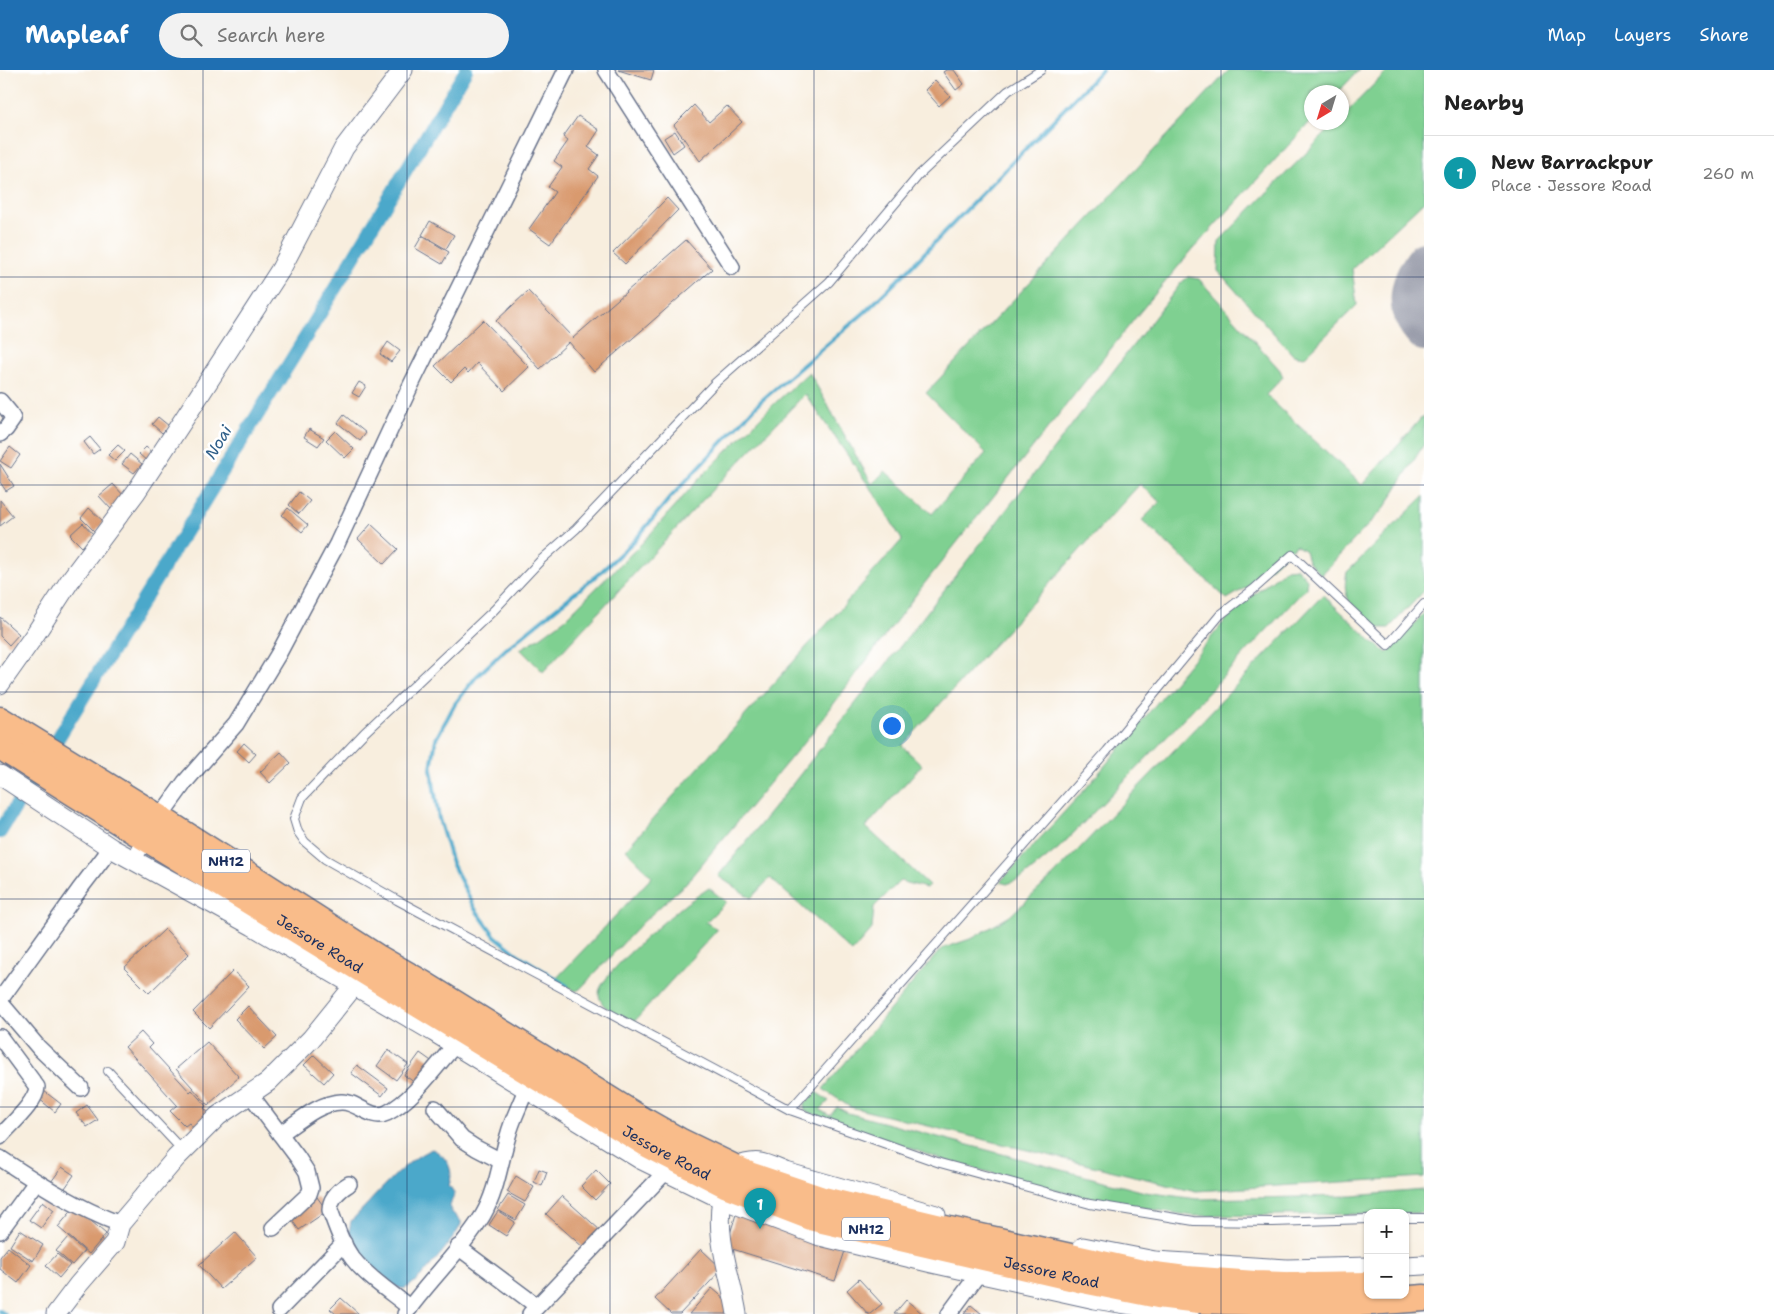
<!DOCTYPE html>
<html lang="en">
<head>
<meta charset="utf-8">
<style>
	body { margin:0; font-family:"Shantell Sans",sans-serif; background:#f2f2f2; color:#222 }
	.controls { position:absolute; right:15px; bottom:15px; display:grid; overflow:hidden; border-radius:10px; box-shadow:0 1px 4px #0004 }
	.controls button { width:45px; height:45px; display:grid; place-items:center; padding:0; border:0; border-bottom:1px solid #e0e0e0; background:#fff; color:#222; font:25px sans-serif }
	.compass { position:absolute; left:1304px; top:15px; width:45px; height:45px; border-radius:50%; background:#fff; box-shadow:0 1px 4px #0004; rotate:218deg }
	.you { position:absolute; left:891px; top:655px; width:18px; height:18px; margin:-12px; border:4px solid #fff; border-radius:50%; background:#1a73e8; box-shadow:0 0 0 8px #1a73e833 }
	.badge { display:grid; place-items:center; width:32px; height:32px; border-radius:50%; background:#1f6fb2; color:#fff; font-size:16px; font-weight:700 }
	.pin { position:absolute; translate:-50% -41px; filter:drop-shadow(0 1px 2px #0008) }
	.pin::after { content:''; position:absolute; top:26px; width:18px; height:15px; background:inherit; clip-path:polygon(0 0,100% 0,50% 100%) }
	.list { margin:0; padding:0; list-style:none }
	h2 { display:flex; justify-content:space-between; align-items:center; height:65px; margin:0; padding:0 20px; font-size:21px }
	h2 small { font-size:16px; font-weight:400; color:#767676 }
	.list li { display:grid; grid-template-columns:32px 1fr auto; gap:15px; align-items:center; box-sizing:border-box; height:75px; padding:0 20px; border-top:1px solid #e0e0e0 }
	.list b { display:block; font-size:19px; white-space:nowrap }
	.list p { margin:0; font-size:16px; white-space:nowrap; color:#767676 }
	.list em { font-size:16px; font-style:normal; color:#767676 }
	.icon { flex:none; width:28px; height:28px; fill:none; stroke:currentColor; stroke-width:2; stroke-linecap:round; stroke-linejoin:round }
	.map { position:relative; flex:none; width:1424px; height:1244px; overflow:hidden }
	header { display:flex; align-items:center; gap:30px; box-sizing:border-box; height:70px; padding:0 25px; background:#1f6fb2; color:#fff }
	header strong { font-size:24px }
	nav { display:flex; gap:28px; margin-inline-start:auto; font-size:18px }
	.search { width:350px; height:45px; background:#f2f2f2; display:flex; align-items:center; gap:12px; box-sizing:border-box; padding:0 18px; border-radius:28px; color:#767676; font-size:19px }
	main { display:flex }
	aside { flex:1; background:#fff }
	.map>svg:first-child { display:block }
</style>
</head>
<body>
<header>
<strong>Mapleaf</strong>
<div class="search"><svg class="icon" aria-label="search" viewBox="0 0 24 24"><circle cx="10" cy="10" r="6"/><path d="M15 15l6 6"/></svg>Search here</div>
<nav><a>Map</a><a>Layers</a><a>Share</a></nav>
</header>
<main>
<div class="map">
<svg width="1424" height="1244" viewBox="0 0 1424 1244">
	<rect width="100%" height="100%" fill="#fff"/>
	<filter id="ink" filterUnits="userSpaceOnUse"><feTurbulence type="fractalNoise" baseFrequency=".02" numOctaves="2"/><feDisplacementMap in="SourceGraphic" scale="10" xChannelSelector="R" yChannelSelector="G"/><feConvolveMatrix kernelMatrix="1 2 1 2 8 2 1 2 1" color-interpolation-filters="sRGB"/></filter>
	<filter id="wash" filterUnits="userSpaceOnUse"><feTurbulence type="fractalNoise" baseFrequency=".0096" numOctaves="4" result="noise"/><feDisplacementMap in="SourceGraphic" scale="20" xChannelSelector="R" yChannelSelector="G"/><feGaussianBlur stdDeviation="1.12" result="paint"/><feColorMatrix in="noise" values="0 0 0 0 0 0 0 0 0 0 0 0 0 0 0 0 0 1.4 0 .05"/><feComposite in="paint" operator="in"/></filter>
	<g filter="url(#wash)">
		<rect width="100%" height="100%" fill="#f8eede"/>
		<g fill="#7fd091" stroke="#4d8078">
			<path d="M1229 0H1359L1338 22H1312L1311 51 1193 179 1140 242 924 514 811 664 685 814 642 853 580 919 576 921 554 911 652 807 626 779 902 470 878 429 805 324 715 417 543 602 520 579 539 568 565 549 643 472 699 409 775 333 809 302 872 414 885 401 932 444 986 383 926 323Z"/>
			<path d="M1388 0H1424V131L1352 199 1357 235 1304 287 1293 285 1218 201 1219 171 1336 53 1342 52V47Z"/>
			<path d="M1188 207 1199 209 1280 300 1283 307 1266 325 1362 415 1424 345V374L1385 437 1321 505 1308 491 1305 481 1296 475 1252 514 1227 529 1142 450 1160 432 1140 414 902 676 922 695 866 757 929 815 926 818 900 811 874 837 872 859 852 882 770 808 751 828 718 806 773 739 984 469 1181 213Z"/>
			<path d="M1424 426V521L1389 558H1376C1356 539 1340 533 1347 502Z"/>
			<path d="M1297 498 1307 509 1306 518 1162 672 1059 778 1022 808 1007 814 1000 812 1088 716 1233 541 1286 499Z"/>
			<path d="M1323 525 1373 572 1387 583 1424 543V1107L1196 1121 850 1037 823 1019 941 879 973 868 1010 846 1054 805Z"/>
			<path d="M709 818 726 832 706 852 717 860 632 954C620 947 600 939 599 924 597 907 671 845 687 833 694 828 702 823 709 818Z"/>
			<path d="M816 1022 829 1031 820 1040 830 1046 837 1037 848 1043 1145 1122 1197 1129 1352 1126 1424 1120V1143H1368V1144L1193 1146 1089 1129 943 1090 805 1041 804 1034Z"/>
		</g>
		<path fill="#4ca8ca" stroke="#346c94" d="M432 1079C446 1085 455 1100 449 1115L455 1124C446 1140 450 1140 461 1151V1154C457 1167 417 1214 406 1218 393 1224 354 1182 350 1170 348 1163 350 1157 351 1151 372 1130 405 1089 432 1079Z"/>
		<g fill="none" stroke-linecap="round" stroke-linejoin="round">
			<g stroke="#4ca8ca" stroke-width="4">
				<path d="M567 916 517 884 495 866 475 839 452 793 439 749 431 699 436 669 455 634 476 607 506 579 602 501 636 469 669 429 761 331 865 242 910 198 1102 0"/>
				<path d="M0 1241 5 1244"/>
			</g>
			<path stroke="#4ca8ca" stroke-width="14" d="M0 762 313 255 466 0"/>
			<path stroke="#8a8e9e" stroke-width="36" d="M1424 190C1406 214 1401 240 1424 263"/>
		</g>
		<g id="blocks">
			<g fill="#d99a6e">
				<path d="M618 0H654L651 10Z"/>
				<path d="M946 0H954L964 14 956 20 943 2Z"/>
				<path d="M935 10 950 26 939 36 925 20Z"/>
				<path d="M694 35 709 52 727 36 742 52 700 91 674 55Z"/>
				<path d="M578 46 599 60 588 77 599 85 589 99 598 106 550 174 529 159 555 122 548 117 562 97 554 91 568 71 563 67Z"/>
				<path d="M675 61 684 75 673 83 664 68Z"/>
				<path d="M667 128 678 140 625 194 613 183Z"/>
				<path d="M430 151 454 165 446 179 422 165Z"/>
				<path d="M422 166 449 182 442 194 415 178Z"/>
				<path d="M686 170 712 199 594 302 569 272 540 299 496 251 528 221 573 268Z"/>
				<path d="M483 250 529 297 504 321 477 293 468 303 464 299 451 312 435 296Z"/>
				<path d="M388 272 400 281 391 292 380 284Z"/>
				<path d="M359 312 366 316 359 327 352 323Z"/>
				<path d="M344 345 366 363 360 371 338 353Z"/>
				<path d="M158 347 169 356 162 363 152 354Z"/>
				<path d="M309 359 324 368 318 376 304 367Z"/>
				<path d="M335 361 354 379 345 388 326 370Z"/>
				<path d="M90 367 100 379 93 384 84 372Z"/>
				<path d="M118 375 125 381 115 391 108 385Z"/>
				<path d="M10 377 20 385 11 398 0 391Z"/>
				<path d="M146 377 156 386 149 393 139 384Z"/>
				<path d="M130 384 142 394 134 403 122 394Z"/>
				<path d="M0 394 14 416 6 421 0 412Z"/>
				<path d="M113 414 125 427 111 439 99 426Z"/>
				<path d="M299 422 310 431 299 444 289 435Z"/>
				<path d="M0 430 13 446 0 456Z"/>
				<path d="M89 438 104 452 95 462 81 448Z"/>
				<path d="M288 438 308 455 302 462 282 445Z"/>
				<path d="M83 453 94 465 82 477 70 465Z"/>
				<path d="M371 454 398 479 384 494 358 469Z"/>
				<path d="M0 547 19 564 9 575 0 566Z"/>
				<path d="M244 673 256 684 249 692 237 681Z"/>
				<path d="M281 682 291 693 270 713 260 702Z"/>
				<path d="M165 859 189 884 149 923 124 898Z"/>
				<path d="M233 901 249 916 209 958 193 942Z"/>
				<path d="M248 936 277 967 264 979 235 949Z"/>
				<path d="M141 962 152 974 149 977 190 1022 192 1020 206 1036 204 1038 211 1046 195 1060 189 1053 185 1056 170 1041 177 1035 125 977Z"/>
				<path d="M207 972 239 1007 208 1035 176 999Z"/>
				<path d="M388 980 408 994 396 1010 377 996Z"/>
				<path d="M420 983 434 993 418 1015 404 1005Z"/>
				<path d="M314 985 333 1003 324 1013 304 995Z"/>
				<path d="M357 995 388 1018 382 1026 351 1003Z"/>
				<path d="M44 1021 61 1034 55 1042 38 1028Z"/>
				<path d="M87 1035 98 1050 87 1057 76 1043Z"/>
				<path d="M62 1097 74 1105 63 1121 51 1112Z"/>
				<path d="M539 1099 547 1102 542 1116 534 1112Z"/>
				<path d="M596 1100 610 1114 595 1130 581 1116Z"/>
				<path d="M516 1106 534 1117 525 1132 507 1122Z"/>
				<path d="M508 1125 525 1135 516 1150 498 1140Z"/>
				<path d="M562 1126 601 1161 585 1179 546 1144Z"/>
				<path d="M317 1127 327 1141 299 1160 289 1146Z"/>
				<path d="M43 1131 54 1140 41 1158 29 1150Z"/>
				<path d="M75 1137 106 1164 89 1184 58 1157Z"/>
				<path d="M498 1141 515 1152 506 1166 489 1155Z"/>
				<path d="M737 1141 846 1178 835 1211 726 1177Z"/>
				<path d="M20 1160 43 1175 33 1191 10 1176Z"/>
				<path d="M235 1162 257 1187 221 1219 199 1195Z"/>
				<path d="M68 1167 84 1181 72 1195 56 1181Z"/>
				<path d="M8 1177 31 1195 18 1213 0 1199V1187Z"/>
				<path d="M701 1179 722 1199 680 1244H671L655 1229Z"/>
				<path d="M57 1184 70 1195 59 1208 46 1196Z"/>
				<path d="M859 1209 882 1234 870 1244H868L847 1220Z"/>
				<path d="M712 1218 733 1236 726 1244H689Z"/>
				<path d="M341 1228 359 1244H336L330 1239Z"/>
				<path d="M906 1230 923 1244H894Z"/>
				<path d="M971 1235 982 1244H964Z"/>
			</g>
		</g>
	</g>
	<g filter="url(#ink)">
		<use href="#blocks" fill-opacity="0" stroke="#68728b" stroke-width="1"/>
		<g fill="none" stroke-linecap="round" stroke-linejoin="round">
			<defs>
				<g id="service">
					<path d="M1041 0 1008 21 919 105 829 212 715 313 576 459 541 490 494 540 364 663 302 728 294 749 298 762 305 772 325 789 397 830 790 1040 940 1093 1090 1134 1194 1151 1273 1152 1368 1149"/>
					<path d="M108 1001 183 1081"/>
					<path d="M790 1040 1107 681 1220 545 1254 519 1292 485 1388 575 1424 534"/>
					<path d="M1405 1148H1424"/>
				</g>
				<g id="minor">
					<path d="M606 0 732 197"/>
					<path d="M0 331 10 343 13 349 6 359 0 364"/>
					<path d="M133 790 159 748 185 712 236 654 279 583 337 474 410 317 566 0"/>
					<path d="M0 930 79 820 111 778"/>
					<path d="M0 932 39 978 81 1018"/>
					<path d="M0 967 37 1017C36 1033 11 1054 0 1067"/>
					<path d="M250 1024 298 1088 307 1102 311 1118 309 1124 273 1158"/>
					<path d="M435 1038 462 1069 476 1078 501 1091"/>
					<path d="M280 1064C298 1052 318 1033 341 1032 357 1031 371 1051 387 1043 413 1030 436 996 455 975"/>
					<path d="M0 1088C38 1113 77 1138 120 1154"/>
					<path d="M349 1114C339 1120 330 1128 330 1140 336 1156 342 1175 353 1189 367 1207 392 1223 410 1238"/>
					<path d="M0 1161 36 1112"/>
					<path d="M458 1177 537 1236"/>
					<path d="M279 1240 344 1173"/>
					<path d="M405 1244C429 1210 461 1181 483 1145 497 1121 500 1092 508 1066 513 1046 524 1029 529 1009"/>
					<path d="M530 1244 672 1095"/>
					<path d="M949 1244 979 1203"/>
				</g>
				<g id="tertiary">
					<path d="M0 614 34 566 71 509 136 422 184 349 281 199 344 78 403 0"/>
					<path d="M0 705 111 778 253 856 434 962 640 1089 722 1129 820 1166 932 1193 1095 1229 1189 1244"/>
					<path d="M734 1098C757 1088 764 1093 785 1102L936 1145"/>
					<path d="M722 1129C715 1169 731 1206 737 1244"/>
					<path d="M1083 1177 1155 1191 1287 1199 1368 1197"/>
					<path d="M1405 1196 1424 1195"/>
					<path d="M56 1244 78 1215 115 1172 120 1154 176 1088 218 1046 268 1012 311 969 361 907"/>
				</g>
				<g id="trunk">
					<path d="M0 650 159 748 376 887 423 914 637 1047 681 1072 749 1105 823 1130 936 1157 1147 1204 1186 1209 1255 1214 1313 1216 1368 1215"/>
					<path id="s1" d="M0 676 125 755 649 1075 725 1114 814 1148 1083 1210 1158 1225 1199 1230 1329 1235 1424 1228"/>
				</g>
			</defs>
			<use href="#service" stroke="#68728b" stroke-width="10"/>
			<use href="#minor" stroke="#68728b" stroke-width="18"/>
			<use href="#tertiary" stroke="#68728b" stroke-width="21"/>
			<use href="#trunk" stroke="#68728b" stroke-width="29"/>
			<use href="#service" stroke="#fff" stroke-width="8"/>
			<use href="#minor" stroke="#fff" stroke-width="15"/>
			<use href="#tertiary" stroke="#fff" stroke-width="19"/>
			<use href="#trunk" stroke="#f9bc8a" stroke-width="26"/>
		</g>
	</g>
	<path fill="none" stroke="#1b2f5e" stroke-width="1" stroke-opacity="0.55" d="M203 0V1244M407 0V1244M610 0V1244M814 0V1244M1017 0V1244M1221 0V1244M0 207H1424M0 415H1424M0 622H1424M0 829H1424M0 1037H1424"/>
	<g text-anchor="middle" stroke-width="5" stroke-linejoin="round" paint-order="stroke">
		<g fill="#fff" stroke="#5f6d8e" stroke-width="1">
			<rect x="202" y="779.5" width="48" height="23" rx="4"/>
			<rect x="842" y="1147.5" width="48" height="23" rx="4"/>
		</g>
		<g font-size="14" font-weight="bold" fill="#1b2f5e">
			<text x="226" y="796">NH12</text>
			<text x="866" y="1164">NH12</text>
		</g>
		<g font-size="15" fill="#1b2f5e" stroke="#fff">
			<text dy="5" stroke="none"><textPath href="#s1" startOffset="376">Jessore Road</textPath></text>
			<text dy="5" stroke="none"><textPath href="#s1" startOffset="781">Jessore Road</textPath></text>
			<text dy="5" stroke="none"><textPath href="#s1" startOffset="1186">Jessore Road</textPath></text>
		</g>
		<g font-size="16" font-style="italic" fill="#2f5f89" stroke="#fff">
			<text transform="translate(218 372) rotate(-59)" y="6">Noai</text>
		</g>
	</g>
</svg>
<div class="controls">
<button>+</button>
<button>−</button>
</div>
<svg class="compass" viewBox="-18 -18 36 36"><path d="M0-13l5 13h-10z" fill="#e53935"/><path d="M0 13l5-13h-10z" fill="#767676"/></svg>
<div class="you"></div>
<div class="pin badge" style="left:760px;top:1159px;background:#0f9aa8">1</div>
</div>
<aside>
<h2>Nearby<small></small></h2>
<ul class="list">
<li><span class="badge" style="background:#0f9aa8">1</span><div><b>New Barrackpur</b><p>Place · Jessore Road</p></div><em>260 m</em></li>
</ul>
</aside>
</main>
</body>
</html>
